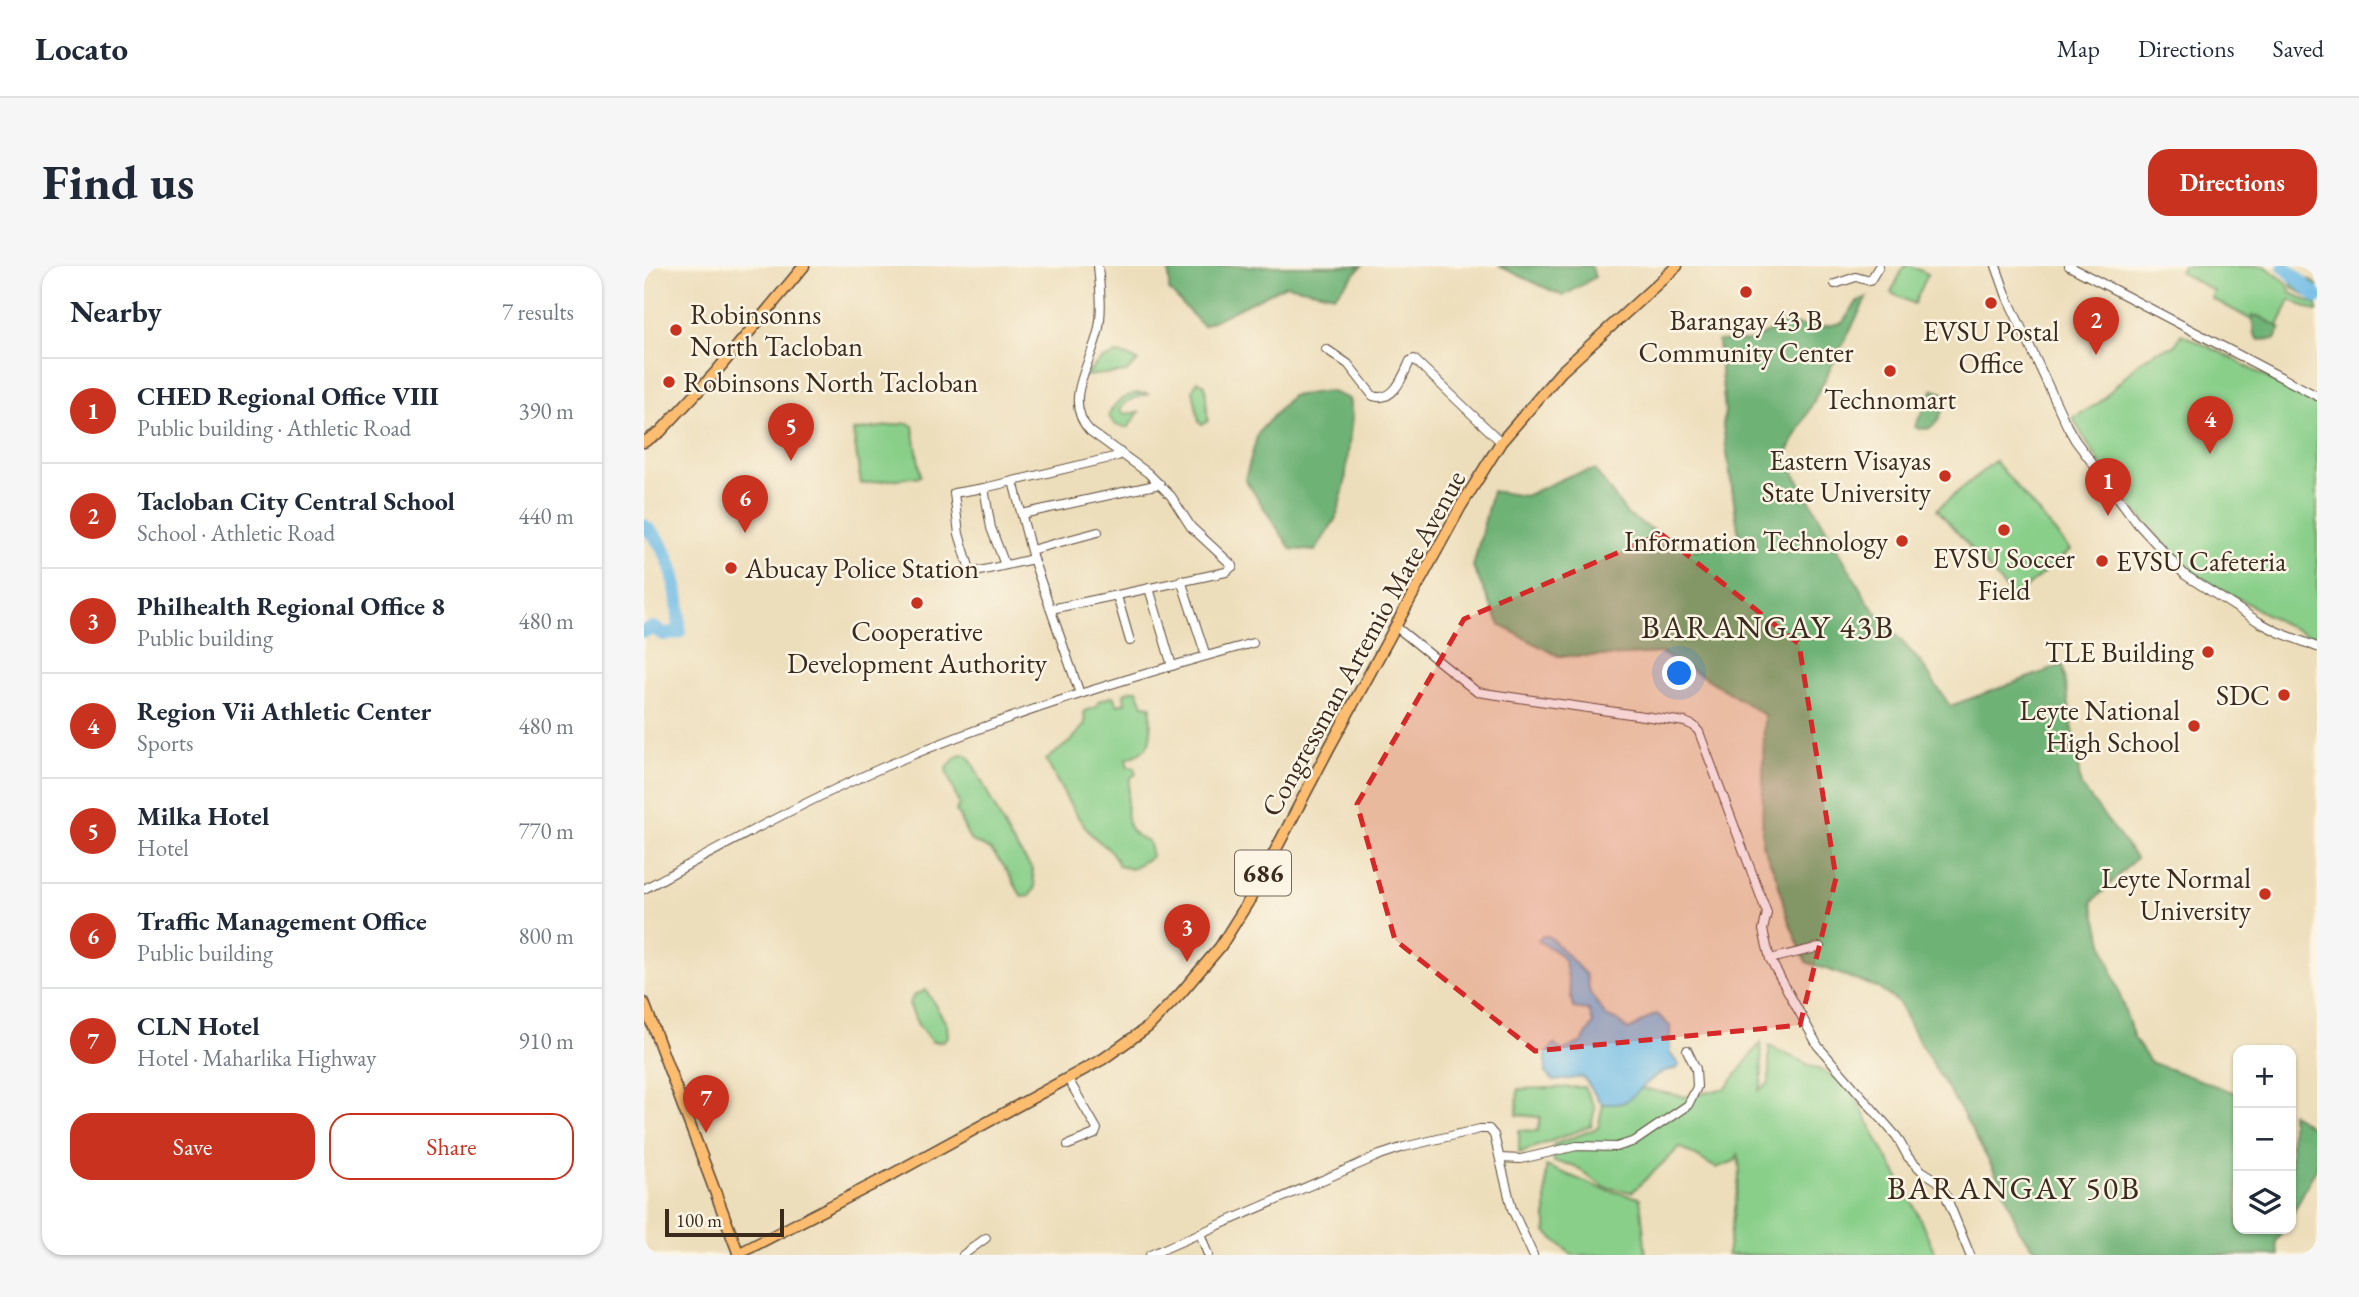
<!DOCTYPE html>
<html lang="en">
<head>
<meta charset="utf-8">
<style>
	body { margin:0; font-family:"EB Garamond",serif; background:#f6f6f7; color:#1f2937 }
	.controls { position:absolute; right:21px; bottom:21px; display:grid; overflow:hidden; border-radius:14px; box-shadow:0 2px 5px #0004 }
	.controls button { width:63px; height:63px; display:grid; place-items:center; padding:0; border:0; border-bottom:2px solid #e0e1e3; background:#fff; color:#1f2937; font:35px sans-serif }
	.scale { position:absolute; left:21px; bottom:18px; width:119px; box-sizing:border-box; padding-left:7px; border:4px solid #3b2a1e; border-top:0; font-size:19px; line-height:24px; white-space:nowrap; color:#3b2a1e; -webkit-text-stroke:5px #fcf5e5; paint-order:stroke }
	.you { position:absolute; left:1036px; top:408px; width:24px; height:24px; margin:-18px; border:5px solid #fff; border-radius:50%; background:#1a73e8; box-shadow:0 0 0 10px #1a73e833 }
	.badge { display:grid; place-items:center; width:46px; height:46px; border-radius:50%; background:#c8321e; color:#fff; font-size:23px; font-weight:700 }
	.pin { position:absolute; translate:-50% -58px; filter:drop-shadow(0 2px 4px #0008) }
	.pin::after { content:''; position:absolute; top:37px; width:24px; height:21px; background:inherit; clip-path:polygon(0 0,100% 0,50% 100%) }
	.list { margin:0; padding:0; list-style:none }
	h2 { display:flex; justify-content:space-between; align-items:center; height:91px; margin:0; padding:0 28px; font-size:30px }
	h2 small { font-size:23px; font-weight:400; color:#747a83 }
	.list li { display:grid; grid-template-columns:46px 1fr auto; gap:21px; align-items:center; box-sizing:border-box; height:105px; padding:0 28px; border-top:2px solid #e0e1e3 }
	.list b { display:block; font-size:26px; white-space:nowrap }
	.list p { margin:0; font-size:23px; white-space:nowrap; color:#747a83 }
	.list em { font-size:23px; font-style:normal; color:#747a83 }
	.actions { display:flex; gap:14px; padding:21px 28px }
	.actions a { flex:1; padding:16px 0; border:2px solid #c8321e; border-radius:21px; text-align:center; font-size:24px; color:#c8321e }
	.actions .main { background:#c8321e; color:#fff }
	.icon { flex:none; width:38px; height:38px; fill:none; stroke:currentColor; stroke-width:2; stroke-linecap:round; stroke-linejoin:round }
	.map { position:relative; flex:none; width:1673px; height:989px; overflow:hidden; border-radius:21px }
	header { display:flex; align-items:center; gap:42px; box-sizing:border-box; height:98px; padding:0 35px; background:#fff; border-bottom:2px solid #e0e1e3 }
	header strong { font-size:33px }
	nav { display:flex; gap:38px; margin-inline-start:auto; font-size:24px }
	.intro { display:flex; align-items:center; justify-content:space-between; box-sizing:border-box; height:168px; padding:0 42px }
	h1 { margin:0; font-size:49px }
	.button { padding:18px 32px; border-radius:21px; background:#c8321e; color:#fff; font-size:24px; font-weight:700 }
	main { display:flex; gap:42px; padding:0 42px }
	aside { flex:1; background:#fff; border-radius:21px; box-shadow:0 2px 5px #0004 }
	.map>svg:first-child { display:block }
</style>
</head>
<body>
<header>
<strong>Locato</strong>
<nav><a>Map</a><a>Directions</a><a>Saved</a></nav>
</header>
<div class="intro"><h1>Find us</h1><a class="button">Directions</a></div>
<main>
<aside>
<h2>Nearby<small>7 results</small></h2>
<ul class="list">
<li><span class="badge">1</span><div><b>CHED Regional Office VIII</b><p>Public building · Athletic Road</p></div><em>390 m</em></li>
<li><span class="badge">2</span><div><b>Tacloban City Central School</b><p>School · Athletic Road</p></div><em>440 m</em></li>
<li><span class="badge">3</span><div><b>Philhealth Regional Office 8</b><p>Public building</p></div><em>480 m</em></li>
<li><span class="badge">4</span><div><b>Region Vii Athletic Center</b><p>Sports</p></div><em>480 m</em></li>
<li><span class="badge">5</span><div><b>Milka Hotel</b><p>Hotel</p></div><em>770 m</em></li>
<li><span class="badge">6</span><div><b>Traffic Management Office</b><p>Public building</p></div><em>800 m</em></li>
<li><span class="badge">7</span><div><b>CLN Hotel</b><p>Hotel · Maharlika Highway</p></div><em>910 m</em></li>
</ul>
<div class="actions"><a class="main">Save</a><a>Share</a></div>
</aside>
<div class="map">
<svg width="1673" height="989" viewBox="0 0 1673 989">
	<rect width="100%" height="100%" fill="#fcf5e5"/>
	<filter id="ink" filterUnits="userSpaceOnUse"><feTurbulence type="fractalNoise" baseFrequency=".0143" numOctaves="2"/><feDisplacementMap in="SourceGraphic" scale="14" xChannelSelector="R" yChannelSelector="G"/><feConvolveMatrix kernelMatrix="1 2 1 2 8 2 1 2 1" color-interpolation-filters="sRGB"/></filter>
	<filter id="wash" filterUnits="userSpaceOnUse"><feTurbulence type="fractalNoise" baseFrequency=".00686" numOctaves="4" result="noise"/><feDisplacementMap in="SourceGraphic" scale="28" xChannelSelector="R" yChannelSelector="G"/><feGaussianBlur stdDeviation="1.57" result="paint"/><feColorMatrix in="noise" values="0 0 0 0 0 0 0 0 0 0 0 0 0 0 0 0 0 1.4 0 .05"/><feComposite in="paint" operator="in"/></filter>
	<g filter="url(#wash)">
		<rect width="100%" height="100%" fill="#eddebb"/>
		<g fill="#89cf8a" stroke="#627c54" stroke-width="2">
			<path d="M1260 0H1267L1284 8 1270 38 1247 27Z"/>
			<path d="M1539 0H1621L1643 17 1647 27 1673 39V46L1646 34 1633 62 1620 55 1608 54 1567 32 1570 25 1536 6Z"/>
			<path d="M1537 68 1582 89 1673 139V372C1644 362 1618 346 1592 331 1580 324 1566 318 1555 310 1513 277 1453 199 1429 152L1455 137 1493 98 1513 85 1531 80Z"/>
			<path d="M473 88 481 89 494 95 482 106 439 110 458 93Z"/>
			<path d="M553 115 561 119 564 155 558 159 555 156 549 124Z"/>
			<path d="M493 127 505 128C494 131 481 133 476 144L480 148 495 146 484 161C473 161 469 159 465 149 471 135 479 131 493 127Z"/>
			<path d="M264 157 269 160 277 210 217 218 209 165Z"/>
			<path d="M1351 195 1426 284 1370 332 1293 243Z"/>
			<path d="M488 424H493L499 439 507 440C505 467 515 483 482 493L484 501 490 502 492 508 486 512C483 537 474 566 504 575L508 590 487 603 475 600C468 581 458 580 446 567 428 545 415 519 402 494L428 474 441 458 440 445 453 441 455 435 469 430 474 439 481 437 480 427Z"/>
			<path d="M319 488 326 492 366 572 388 603 391 621 386 630 378 631 360 600 347 584 326 574 312 544 315 539 302 504 311 492Z"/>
			<path d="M282 724 303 759 304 770 298 776H288L274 759 265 738 270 729Z"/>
			<path d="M1117 776 1118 816 1115 824 1125 817V780L1204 817 1242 890 1267 933 1292 989H1083L1096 905 1094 889 1091 895 1072 902 1036 881 988 926 960 921 929 899 910 896 909 879 954 862 959 838 981 836 995 822 1043 831 1082 822Z"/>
			<path d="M940 821 951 842 947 860 875 887V864L894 865 896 851 873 849 874 823Z"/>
			<path d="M902 900 959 923 996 932 1002 989H928L902 966Z"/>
		</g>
		<g fill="#6eb276" stroke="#546e4a" stroke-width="2">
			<path d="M525 0H718L691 29 642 19 559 60 525 24Z"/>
			<path d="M855 0H947L951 11 919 30Z"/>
			<path d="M1646 8 1667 14 1673 19V36L1648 21Z"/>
			<path d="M1223 31 1141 191 1225 338 1277 397 1306 440 1419 399 1437 520 1492 592 1448 636 1462 687 1490 772 1506 796 1594 828V963H1640L1632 977 1635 989H1396L1375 964 1359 921 1318 846 1268 764 1255 737 1232 721 1162 696 1144 653 1132 609 1118 578 1120 449 1059 410 1017 387 967 390H914L856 359 829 301 848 225 881 230 927 209 951 204 984 249 1027 275 1048 284 1096 277 1079 160 1081 145 1074 75H1107L1142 57 1171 62 1198 57 1213 36Z"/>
			<path d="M1608 50H1615L1637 62 1631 73 1615 74 1610 68Z"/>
			<path d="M1289 123 1299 127 1303 132C1296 150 1293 169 1271 161Z"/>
			<path d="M685 125 705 133 708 150 701 217 692 252 671 285 647 283 601 213 614 167 647 130Z"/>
			<path d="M1647 847 1673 865V900L1647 951Z"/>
		</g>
		<path fill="#6dbbe7" stroke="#547282" stroke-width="2" d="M898 670H905L942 709 946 727 962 750 974 755 984 764C995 760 1001 752 1013 748L1026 760V787L1035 799 1031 803C1010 804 998 825 982 835 976 839 966 838 959 838 949 830 948 819 938 811L910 815 902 808V789L910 778 918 785 938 776 949 758 945 744 929 742C926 730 924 699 918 691 913 685 901 679 894 675Z"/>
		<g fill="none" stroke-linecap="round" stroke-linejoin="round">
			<g stroke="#6dbbe7" stroke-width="14">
				<path d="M1640 0 1673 31"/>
				<path d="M0 260C30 282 36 331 35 366L20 368 9 362 0 365"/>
			</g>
		</g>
	</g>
	<g filter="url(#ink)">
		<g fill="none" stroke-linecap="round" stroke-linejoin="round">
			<defs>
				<g id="minor">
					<path d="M1352 0 1363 31 1423 160 1431 174 1493 257 1541 309 1615 356 1634 366 1673 381"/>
					<path d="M1425 0 1673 130"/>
					<path d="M1191 18 1212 11 1226 15 1235 0"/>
					<path d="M682 83 704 98 729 130C750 137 759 110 766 95L770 93 857 176"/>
					<path d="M369 215 389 293 436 428"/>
					<path d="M340 222 347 262 361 299"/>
					<path d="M378 248 516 218"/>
					<path d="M387 284 454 266"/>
					<path d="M389 293 327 307 315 268 310 227 340 222 474 190 476 186"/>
					<path d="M537 314 562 390"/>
					<path d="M505 322 528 400"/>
					<path d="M473 330 486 375"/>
					<path d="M407 343 582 306 589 300 547 261 527 230 504 207 446 165C418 135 446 100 454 66 459 44 456 23 454 0"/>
					<path d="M751 360 833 426 1041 456 1050 460 1055 466 1123 647 1119 664 1126 693 1174 780 1253 871 1264 891 1278 905 1294 915 1300 925 1326 989"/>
					<path d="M0 623C84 577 168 531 256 494 370 446 489 410 609 377"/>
					<path d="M1126 693 1176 681"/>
					<path d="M424 879 451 868 453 863 424 813"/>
					<path d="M856 892 877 893 933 880 972 881 991 875 1044 839 1053 821 1052 803 1043 784"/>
					<path d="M556 967 564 989"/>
					<path d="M319 989 342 972"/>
					<path d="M506 989 736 889 760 881 836 863H845L850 869 868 943 889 989"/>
				</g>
				<g id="major">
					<path d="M0 176 16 166 71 107 160 0"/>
					<path d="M0 737 95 989"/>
					<path d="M94 988 247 909 459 793 504 761 536 728 576 681 606 633 684 484 817 240 857 176 917 106 1033 0"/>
				</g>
			</defs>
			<use href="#minor" stroke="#564536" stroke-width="10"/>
			<use href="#major" stroke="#564536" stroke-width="13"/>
			<use href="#minor" stroke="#fff" stroke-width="8"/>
			<use href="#major" stroke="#fcbd6f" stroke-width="10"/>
		</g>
	</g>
	<path fill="#d62828" fill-opacity="0.2" stroke="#d62828" stroke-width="5" stroke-dasharray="14 9" stroke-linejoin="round" d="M1017 268 1155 378 1192 612 1156 759 891 785 751 674 713 538 820 353Z"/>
	<g fill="#c8321e" stroke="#fcf5e5" stroke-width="2.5">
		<circle cx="1102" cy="26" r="7"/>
		<circle cx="1347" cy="37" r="7"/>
		<circle cx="32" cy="64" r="7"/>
		<circle cx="1246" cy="105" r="7"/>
		<circle cx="25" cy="116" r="7"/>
		<circle cx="1301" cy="210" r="7"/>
		<circle cx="1360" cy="264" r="7"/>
		<circle cx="1258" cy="275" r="7"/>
		<circle cx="1458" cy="295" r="7"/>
		<circle cx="87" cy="302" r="7"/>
		<circle cx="273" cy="337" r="7"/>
		<circle cx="1564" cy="386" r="7"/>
		<circle cx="1640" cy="429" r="7"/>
		<circle cx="1550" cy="460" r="7"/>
		<circle cx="1621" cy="628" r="7"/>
	</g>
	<g text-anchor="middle" stroke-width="5" stroke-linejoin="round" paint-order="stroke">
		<rect fill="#fcf5e5" stroke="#75675a" stroke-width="2" x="591" y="584.5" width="56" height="45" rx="5"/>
		<g font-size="26" font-weight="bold" fill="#3b2a1e">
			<text x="619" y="616">686</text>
		</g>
		<g font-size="28" fill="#3b2a1e" stroke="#fcf5e5" text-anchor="end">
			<text x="46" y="58" text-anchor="start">Robinsonns<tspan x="46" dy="32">North Tacloban</tspan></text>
			<text x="1102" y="64" text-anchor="middle">Barangay 43 B<tspan x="1102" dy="32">Community Center</tspan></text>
			<text x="1347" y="75" text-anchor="middle">EVSU Postal<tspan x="1347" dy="32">Office</tspan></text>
			<text x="39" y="126" text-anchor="start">Robinsons North Tacloban</text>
			<text x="1246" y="143" text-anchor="middle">Technomart</text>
			<text x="1287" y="204">Eastern Visayas<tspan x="1287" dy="32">State University</tspan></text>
			<text x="1244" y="285">Information Technology</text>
			<text x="1360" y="302" text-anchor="middle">EVSU Soccer<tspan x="1360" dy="32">Field</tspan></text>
			<text x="1472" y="305" text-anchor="start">EVSU Cafeteria</text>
			<text x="101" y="312" text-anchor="start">Abucay Police Station</text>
			<text x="273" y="375" text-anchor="middle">Cooperative<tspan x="273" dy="32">Development Authority</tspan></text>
			<text x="1550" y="396">TLE Building</text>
			<text x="1626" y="439">SDC</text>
			<text x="1536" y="454">Leyte National<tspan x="1536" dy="32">High School</tspan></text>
			<text x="1607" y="622">Leyte Normal<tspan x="1607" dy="32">University</tspan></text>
		</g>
		<g font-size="28" fill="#3b2a1e" stroke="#fcf5e5">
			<text transform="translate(719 377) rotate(-61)" y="10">Congressman Artemio Mate Avenue</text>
		</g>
		<g font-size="32" letter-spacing="2" fill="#3b2a1e" stroke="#fcf5e5">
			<text x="1124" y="372">BARANGAY 43B</text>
			<text x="1370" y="933">BARANGAY 50B</text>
		</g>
	</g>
</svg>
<div class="controls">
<button>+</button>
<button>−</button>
<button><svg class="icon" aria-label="layers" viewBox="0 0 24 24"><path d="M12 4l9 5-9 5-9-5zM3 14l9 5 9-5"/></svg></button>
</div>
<div class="scale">100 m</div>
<div class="you"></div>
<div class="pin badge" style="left:1464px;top:250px">1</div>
<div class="pin badge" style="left:1452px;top:89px">2</div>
<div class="pin badge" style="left:543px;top:696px">3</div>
<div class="pin badge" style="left:1566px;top:188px">4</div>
<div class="pin badge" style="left:147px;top:195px">5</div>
<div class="pin badge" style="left:101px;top:267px">6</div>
<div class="pin badge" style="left:62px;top:867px">7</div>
</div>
</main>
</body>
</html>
